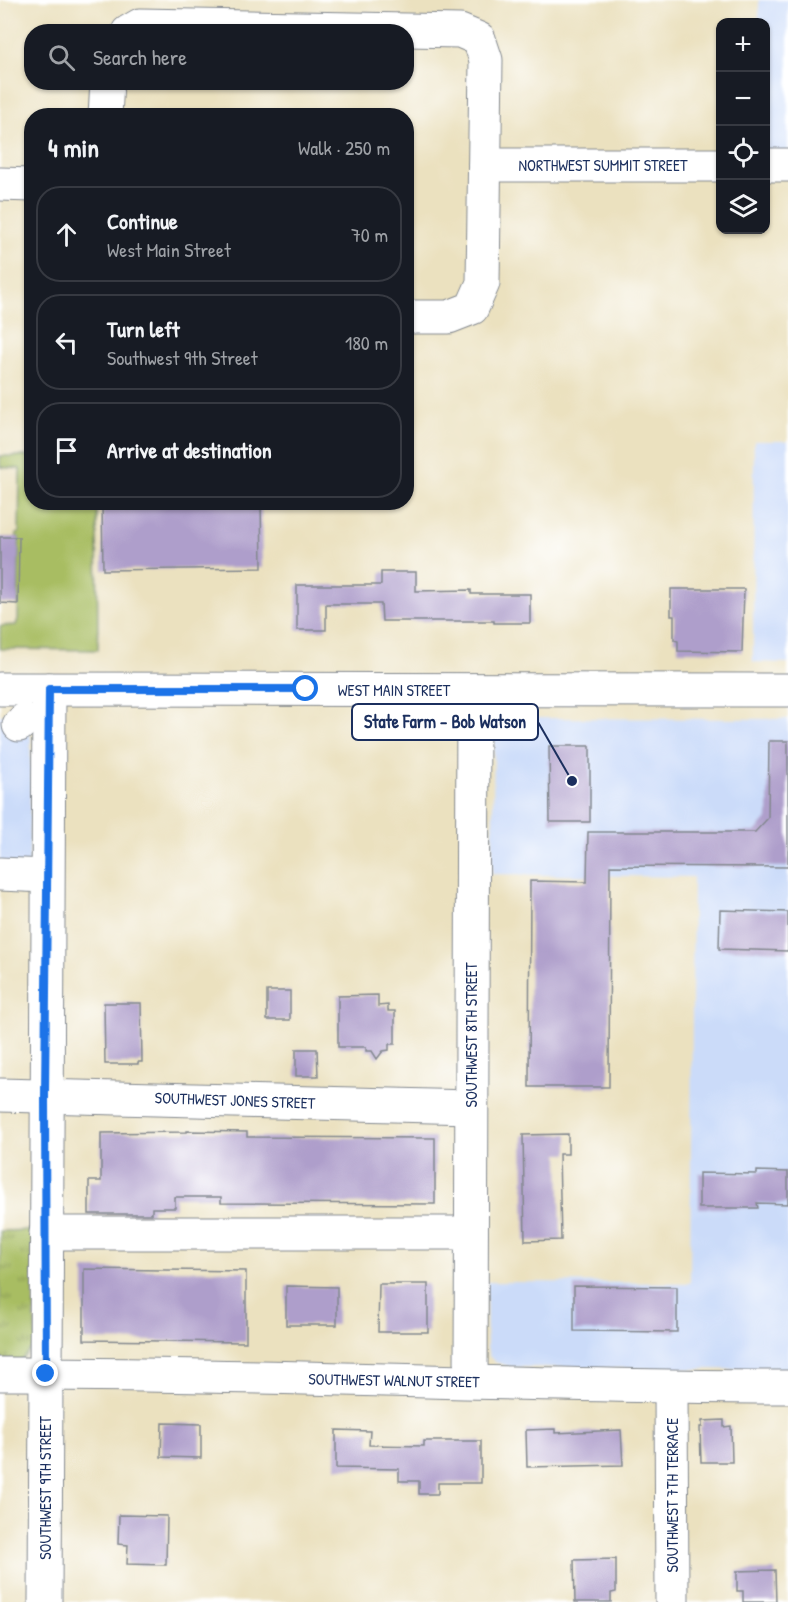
<!DOCTYPE html>
<html lang="en">
<head>
<meta charset="utf-8">
<style>
	body { margin:0; font-family:"Patrick Hand",sans-serif; background:#242831; color:#f1f3f6 }
	.controls { position:absolute; right:18px; top:18px; display:grid; overflow:hidden; border-radius:12px; box-shadow:0 2px 4px #0004 }
	.controls button { width:54px; height:54px; display:grid; place-items:center; padding:0; border:0; border-bottom:2px solid #363941; background:#171b24; color:#f1f3f6; font:30px sans-serif }
	.stop { position:absolute; width:18px; height:18px; margin:-14px; border:4px solid #1a73e8; border-radius:50%; background:#fff }
	.stop.end { background:#1a73e8; border-color:#fff; box-shadow:0 2px 6px #0008 }
	.list { margin:0; padding:0; list-style:none }
	h2 { display:flex; justify-content:space-between; align-items:center; height:78px; margin:0; padding:0 24px; font-size:26px }
	h2 small { font-size:20px; font-weight:400; color:#9ea1a6 }
	.list li { display:grid; grid-template-columns:39px 1fr auto; gap:18px; align-items:center; box-sizing:border-box; height:96px; margin:0 12px 12px; padding:0 12px; border:2px solid #363941; border-radius:24px }
	.list b { display:block; font-size:22px; white-space:nowrap }
	.list p { margin:0; font-size:20px; white-space:nowrap; color:#9ea1a6 }
	.list em { font-size:20px; font-style:normal; color:#9ea1a6 }
	.icon { flex:none; width:33px; height:33px; fill:none; stroke:currentColor; stroke-width:2; stroke-linecap:round; stroke-linejoin:round }
	.map { position:relative; flex:none; width:788px; height:1602px; overflow:hidden }
	.search { position:absolute; background:#171b24; box-shadow:0 2px 4px #0004; left:24px; top:24px; width:390px; height:66px; display:flex; align-items:center; gap:15px; box-sizing:border-box; padding:0 21px; border-radius:24px; color:#9ea1a6; font-size:22px }
	.panel { position:absolute; background:#171b24; box-shadow:0 2px 4px #0004; left:24px; top:108px; width:390px; height:402px; border-radius:24px }
	.map>svg:first-child { display:block }
</style>
</head>
<body>
<div class="map">
<svg width="788" height="1602" viewBox="0 0 788 1602">
	<defs>
		<pattern id="park-tufts" width="24" height="20" patternUnits="userSpaceOnUse" patternTransform="scale(1.5)"><rect width="24" height="20" fill="#a8bd62"/><path d="M3 7l-1-3M5 7V3M7 7l1-3M15 17l-1-3M17 17v-4M19 17l1-3" fill="none" stroke="#889a54"/></pattern>
	</defs>
	<rect width="100%" height="100%" fill="#fff"/>
	<filter id="ink" filterUnits="userSpaceOnUse"><feTurbulence type="fractalNoise" baseFrequency=".0167" numOctaves="2"/><feDisplacementMap in="SourceGraphic" scale="12" xChannelSelector="R" yChannelSelector="G"/><feConvolveMatrix kernelMatrix="1 2 1 2 8 2 1 2 1" color-interpolation-filters="sRGB"/></filter>
	<filter id="wash" filterUnits="userSpaceOnUse"><feTurbulence type="fractalNoise" baseFrequency=".008" numOctaves="4" result="noise"/><feDisplacementMap in="SourceGraphic" scale="24" xChannelSelector="R" yChannelSelector="G"/><feGaussianBlur stdDeviation="1.35" result="paint"/><feColorMatrix in="noise" values="0 0 0 0 0 0 0 0 0 0 0 0 0 0 0 0 0 1.4 0 .05"/><feComposite in="paint" operator="in"/></filter>
	<g filter="url(#wash)">
		<rect width="100%" height="100%" fill="#ebe1bf"/>
		<g fill="#cbdbf9">
			<path d="M759 0H788V153L766 152V22H759Z"/>
			<path d="M754 441H788V663L753 662Z"/>
			<path d="M0 715 10 716 29 731 31 739 29 881 0 880Z"/>
			<path d="M514 718 788 719V1370L511 1367 495 1362 489 1356 487 1347 486 1282 690 1283 693 877 492 874 494 744 495 737 502 723Z"/>
		</g>
		<path fill="#a8bd62" stroke="#627660" stroke-width="1.5" d="M0 456H31L32 502 97 503 98 650 0 649V626L16 625 18 619 19 538 17 537 16 534 19 533 20 469 0 467Z"/>
		<path fill="url(#park-tufts)" stroke="#627660" stroke-width="1.5" d="M31 1230 36 1343 21 1361 0 1360V1231Z"/>
		<g id="blocks">
			<g fill="#ae9ecb">
				<path d="M102 502H261L262 568 103 570Z"/>
				<path d="M0 537H19L18 604 0 603Z"/>
				<path d="M381 572H416V591L471 590V594H530V623H494V621H382L381 604H326V630H297V585H381Z"/>
				<path d="M671 589H744L742 652 678 651V641L674 640V616H671Z"/>
				<path d="M769 741H788V867L610 866 609 1087H529L530 881 587 882 588 832H755L768 818Z"/>
				<path d="M549 746H590V822H550Z"/>
				<path d="M720 910 788 912V951L719 949Z"/>
				<rect x="267" y="991" width="23" height="29"/>
				<path d="M378 995V1006L388 1005V1011H395V1044H389V1050L383 1051 377 1059 372 1051H366V1047H338V996Z"/>
				<path d="M104 1003H141L142 1062H138V1064H105Z"/>
				<path d="M296 1049H317L318 1076H296Z"/>
				<path d="M187 1131 247 1132V1137L435 1138V1204L221 1203V1197H175V1208H152V1214H89V1181H101V1133L187 1132Z"/>
				<path d="M568 1134V1154H559L561 1240 525 1241 523 1135Z"/>
				<path d="M757 1171 788 1172V1204L757 1203 758 1208H699V1173L757 1174Z"/>
				<path d="M84 1269 246 1271V1342L84 1340Z"/>
				<path d="M379 1284H428V1332H378Z"/>
				<path d="M286 1286 337 1287V1325H286Z"/>
				<path d="M574 1286 677 1287V1332L574 1331Z"/>
				<path d="M724 1420V1427L731 1426 732 1462H701L700 1427H702V1421Z"/>
				<path d="M162 1423 201 1424V1458L161 1457Z"/>
				<path d="M555 1429V1433L621 1430 623 1465 527 1467 526 1430Z"/>
				<path d="M336 1430 370 1431 369 1445 424 1446V1441H481V1483H438V1494H419V1481H399V1469L336 1468Z"/>
				<path d="M119 1515 167 1516 166 1565 127 1564 128 1545 118 1544Z"/>
				<path d="M616 1559V1592L611 1593V1602H575L574 1560Z"/>
				<path d="M775 1570 776 1602H743V1591H737V1571Z"/>
			</g>
		</g>
	</g>
	<g filter="url(#ink)">
		<use href="#blocks" fill-opacity="0" stroke="#83888e" stroke-width="1.5"/>
		<g fill="none" stroke-linecap="round" stroke-linejoin="round">
			<defs>
				<g id="minor">
					<path d="M128 32 140 25 460 31 479 39 486 60 483 283 472 308 449 317H406"/>
					<path d="M105 116 107 82"/>
					<path d="M485 165H720"/>
					<path d="M766 165H788"/>
					<path d="M0 184 32 185"/>
					<path d="M0 689 788 690"/>
					<path d="M19 725 24 720"/>
					<path d="M0 874 47 876"/>
					<path d="M0 1095 471 1107"/>
					<path d="M46 1233H471"/>
					<path d="M0 1374C263 1373 525 1387 788 1387"/>
					<path d="M471 1381 473 690"/>
					<path d="M671 1387 672 1602"/>
					<path d="M45 1602 49 689"/>
				</g>
			</defs>
			<use href="#minor" stroke="#83888e" stroke-width="35"/>
			<use href="#minor" stroke="#fff" stroke-width="33"/>
		</g>
	</g>
	<g fill="none" stroke-linecap="round" stroke-linejoin="round" filter="url(#ink)">
		<path stroke="#1a73e8" stroke-width="8" d="M46 1374 45 1095 49 689H306"/>
	</g>
	<g text-anchor="middle" stroke-width="5" stroke-linejoin="round" paint-order="stroke">
		<g font-size="16" fill="#1b2f5e" stroke="#fff">
			<text x="603" y="171">NORTHWEST SUMMIT STREET</text>
			<text x="394" y="696">WEST MAIN STREET</text>
			<text transform="translate(471 1035) rotate(-90)" y="6">SOUTHWEST 8TH STREET</text>
			<text transform="translate(235 1100) rotate(2)" y="6">SOUTHWEST JONES STREET</text>
			<text transform="translate(394 1380) rotate(1)" y="6">SOUTHWEST WALNUT STREET</text>
			<text transform="translate(45 1488) rotate(-90)" y="6">SOUTHWEST 9TH STREET</text>
			<text transform="translate(672 1495) rotate(-90)" y="6">SOUTHWEST 7TH TERRACE</text>
		</g>
	</g>
	<path fill="none" stroke="#1b2f5e" stroke-width="2" d="M572 781L538 722"/>
	<circle fill="#1b2f5e" stroke="#fff" stroke-width="2" cx="572" cy="781" r="6"/>
	<rect fill="#fff" stroke="#1b2f5e" stroke-width="2" x="352" y="704" width="186" height="36" rx="6"/>
	<g font-size="18" text-anchor="middle" font-weight="bold" fill="#1b2f5e">
		<text x="445" y="728">State Farm - Bob Watson</text>
	</g>
</svg>
<div class="controls">
<button>+</button>
<button>−</button>
<button><svg class="icon" aria-label="locate" viewBox="0 0 24 24"><circle cx="12" cy="12" r="6"/><path d="M12 2v4M12 18v4M2 12h4M18 12h4"/></svg></button>
<button><svg class="icon" aria-label="layers" viewBox="0 0 24 24"><path d="M12 4l9 5-9 5-9-5zM3 14l9 5 9-5"/></svg></button>
</div>
<div class="stop" style="left:306px;top:689px"></div>
<div class="stop end" style="left:46px;top:1374px"></div>
<div class="search"><svg class="icon" aria-label="search" viewBox="0 0 24 24"><circle cx="10" cy="10" r="6"/><path d="M15 15l6 6"/></svg>Search here</div>
<section class="panel">
<h2>4 min<small>Walk · 250 m</small></h2>
<ul class="list">
<li><svg class="icon" aria-label="ahead" viewBox="0 0 24 24"><path d="M12 20V5M6 11l6-6 6 6"/></svg><div><b>Continue</b><p>West Main Street</p></div><em>70 m</em></li>
<li><svg class="icon" aria-label="left" viewBox="0 0 24 24"><path d="M17 20v-9H6M10 6l-5 5 5 5"/></svg><div><b>Turn left</b><p>Southwest 9th Street</p></div><em>180 m</em></li>
<li><svg class="icon" aria-label="arrive" viewBox="0 0 24 24"><path d="M6 21V4h12l-3 4 3 4H6"/></svg><div><b>Arrive at destination</b></div></li>
</ul>
</section>
</div>
</body>
</html>
